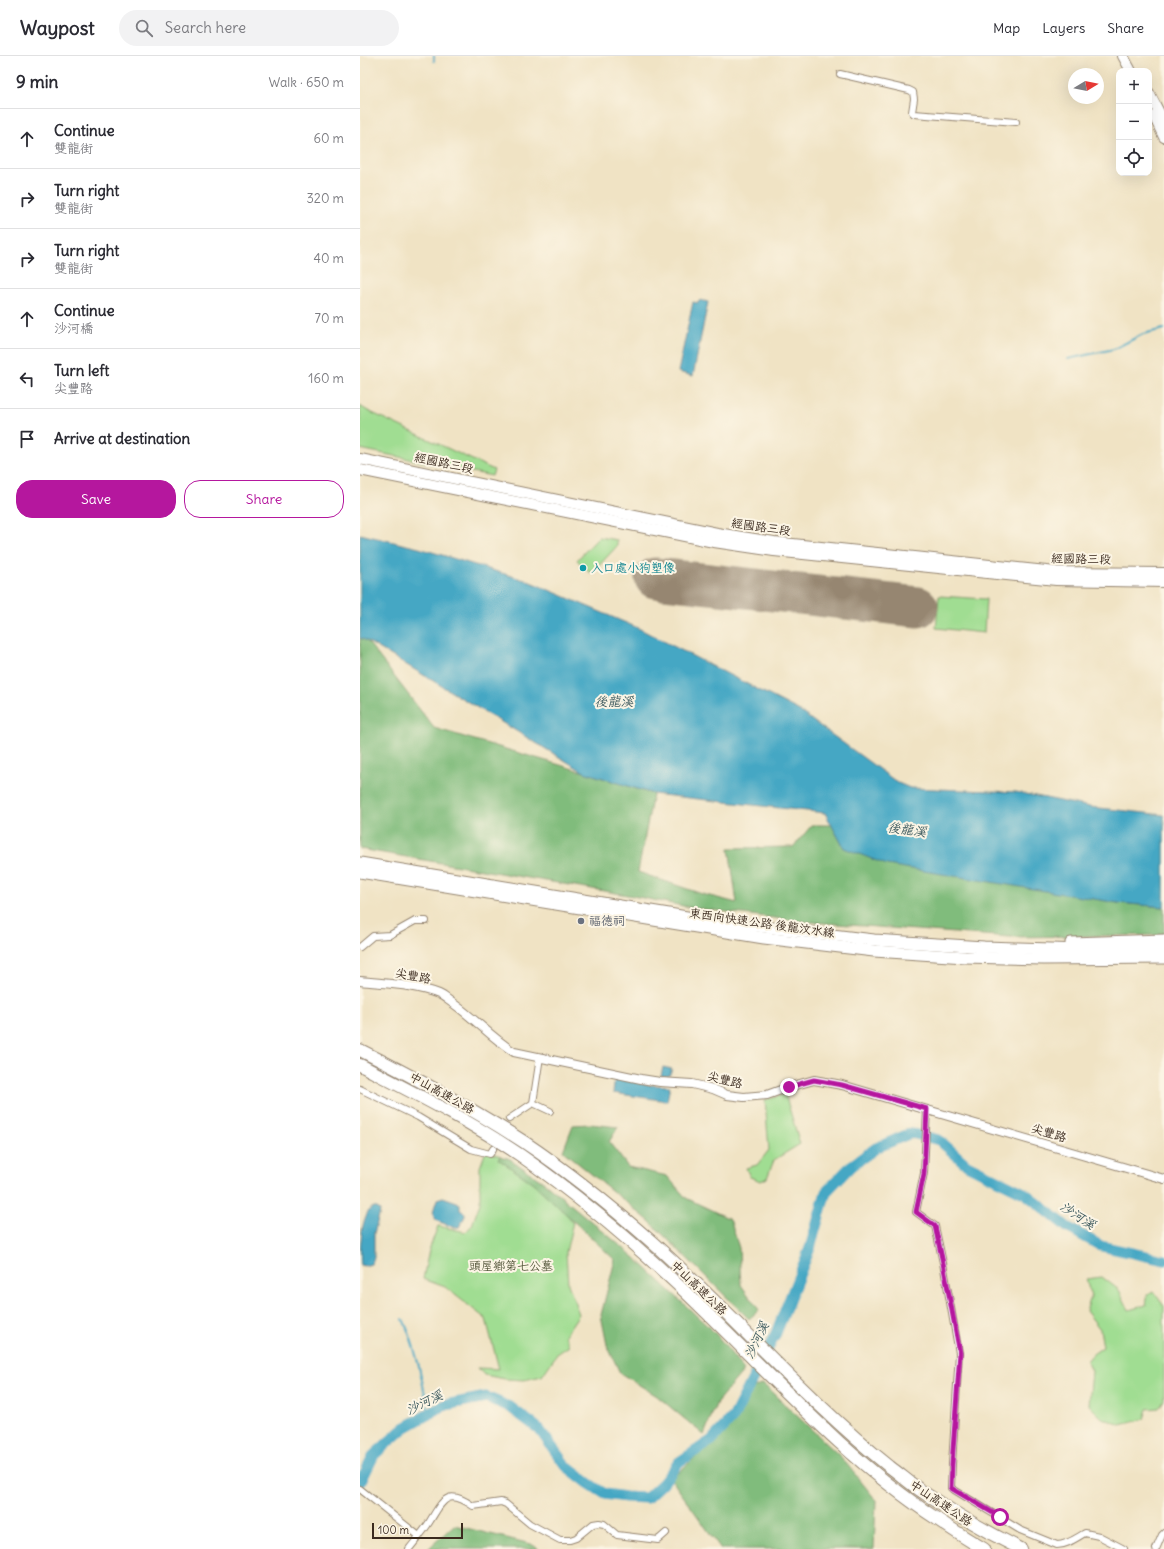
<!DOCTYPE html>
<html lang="en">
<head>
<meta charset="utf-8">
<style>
	body { margin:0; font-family:Delius,"LXGW WenKai TC",sans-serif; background:#f2f2f3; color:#2b2b33 }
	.controls { position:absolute; right:12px; top:12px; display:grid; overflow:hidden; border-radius:8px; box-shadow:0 4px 16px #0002 }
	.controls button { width:36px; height:36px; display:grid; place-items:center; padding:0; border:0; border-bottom:1px solid #e1e1e2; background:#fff; color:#2b2b33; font:20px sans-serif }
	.compass { position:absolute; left:708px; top:12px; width:36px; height:36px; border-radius:50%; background:#fff; box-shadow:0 4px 16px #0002; rotate:80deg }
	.scale { position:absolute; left:12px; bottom:10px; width:91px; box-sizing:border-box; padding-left:4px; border:2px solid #3b2a1e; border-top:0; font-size:11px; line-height:14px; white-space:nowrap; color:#3b2a1e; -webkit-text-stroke:3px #fcf5e5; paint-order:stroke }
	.stop { position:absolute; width:12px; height:12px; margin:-9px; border:3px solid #b5179e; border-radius:50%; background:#fff }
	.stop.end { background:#b5179e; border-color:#fff; box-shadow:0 1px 4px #0008 }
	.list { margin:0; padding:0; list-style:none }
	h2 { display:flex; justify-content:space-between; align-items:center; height:52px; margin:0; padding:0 16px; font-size:17px }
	h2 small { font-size:13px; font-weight:400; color:#7c7c81 }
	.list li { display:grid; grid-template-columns:26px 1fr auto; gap:12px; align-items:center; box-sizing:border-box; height:60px; padding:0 16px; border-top:1px solid #e1e1e2 }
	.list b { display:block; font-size:15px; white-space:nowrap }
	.list p { margin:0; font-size:13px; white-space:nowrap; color:#7c7c81 }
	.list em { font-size:13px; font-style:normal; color:#7c7c81 }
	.actions { display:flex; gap:8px; padding:12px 16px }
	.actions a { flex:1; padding:9px 0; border:1px solid #b5179e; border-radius:16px; text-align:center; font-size:14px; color:#b5179e }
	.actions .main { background:#b5179e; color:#fff }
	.icon { flex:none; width:22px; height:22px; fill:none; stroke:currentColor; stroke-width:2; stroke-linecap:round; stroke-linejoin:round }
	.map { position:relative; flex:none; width:804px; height:1493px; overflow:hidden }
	header { display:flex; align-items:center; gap:24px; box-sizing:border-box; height:56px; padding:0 20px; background:#fff; border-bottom:1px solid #e1e1e2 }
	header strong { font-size:19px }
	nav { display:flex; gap:22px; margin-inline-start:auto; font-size:14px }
	.search { width:280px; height:36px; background:#f2f2f3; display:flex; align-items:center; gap:10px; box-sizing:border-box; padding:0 14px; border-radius:22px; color:#7c7c81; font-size:15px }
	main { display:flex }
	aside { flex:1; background:#fff }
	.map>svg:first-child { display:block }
</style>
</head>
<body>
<header>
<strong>Waypost</strong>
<div class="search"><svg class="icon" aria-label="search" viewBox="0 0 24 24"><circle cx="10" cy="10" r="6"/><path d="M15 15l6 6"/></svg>Search here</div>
<nav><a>Map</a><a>Layers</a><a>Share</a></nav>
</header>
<main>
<aside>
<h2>9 min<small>Walk · 650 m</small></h2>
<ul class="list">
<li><svg class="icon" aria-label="ahead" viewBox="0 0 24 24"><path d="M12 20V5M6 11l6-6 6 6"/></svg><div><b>Continue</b><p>雙龍街</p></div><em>60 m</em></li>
<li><svg class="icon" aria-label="right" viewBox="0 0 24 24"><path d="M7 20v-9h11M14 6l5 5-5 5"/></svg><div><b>Turn right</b><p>雙龍街</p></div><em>320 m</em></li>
<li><svg class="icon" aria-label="right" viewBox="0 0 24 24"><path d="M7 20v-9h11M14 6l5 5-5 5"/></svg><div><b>Turn right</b><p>雙龍街</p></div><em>40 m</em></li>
<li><svg class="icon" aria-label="ahead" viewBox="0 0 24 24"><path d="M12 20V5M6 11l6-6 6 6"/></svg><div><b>Continue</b><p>沙河橋</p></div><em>70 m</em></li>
<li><svg class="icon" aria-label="left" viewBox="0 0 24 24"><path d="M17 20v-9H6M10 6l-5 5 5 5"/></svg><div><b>Turn left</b><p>尖豐路</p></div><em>160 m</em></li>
<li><svg class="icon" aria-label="arrive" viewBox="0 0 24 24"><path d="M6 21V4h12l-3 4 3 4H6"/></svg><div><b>Arrive at destination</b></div></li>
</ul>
<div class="actions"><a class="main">Save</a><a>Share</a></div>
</aside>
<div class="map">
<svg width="804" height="1493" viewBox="0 0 804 1493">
	<rect width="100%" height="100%" fill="#fcf5e5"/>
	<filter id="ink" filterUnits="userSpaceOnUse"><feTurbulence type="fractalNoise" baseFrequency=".025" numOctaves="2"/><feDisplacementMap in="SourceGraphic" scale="8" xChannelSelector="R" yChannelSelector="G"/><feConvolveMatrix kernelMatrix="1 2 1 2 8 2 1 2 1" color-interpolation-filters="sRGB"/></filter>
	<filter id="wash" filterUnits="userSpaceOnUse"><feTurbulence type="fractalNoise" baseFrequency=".012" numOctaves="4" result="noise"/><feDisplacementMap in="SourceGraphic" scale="16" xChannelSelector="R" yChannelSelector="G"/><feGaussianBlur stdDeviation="0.9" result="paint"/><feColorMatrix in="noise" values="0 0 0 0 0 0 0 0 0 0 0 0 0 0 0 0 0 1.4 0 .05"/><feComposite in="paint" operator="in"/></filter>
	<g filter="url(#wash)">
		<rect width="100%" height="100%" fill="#f0e3c4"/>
		<g fill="#a0dd92" stroke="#6e8458">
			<path d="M0 350 8 355 134 414 132 420 0 393Z"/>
			<path d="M239 481 257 484V490L233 516H229L217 504Z"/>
			<path d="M579 540 626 543 624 577 576 572Z"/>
			<path d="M425 1038 440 1088 414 1104 407 1122 401 1125 390 1121 386 1112 397 1109 409 1094 405 1044Z"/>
			<path d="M126 1095 150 1103 200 1150 213 1166 206 1196 208 1228 219 1258 205 1279 209 1290 197 1298 182 1320 164 1324 145 1323 124 1319 118 1312 139 1313 126 1263 85 1231 63 1223 69 1194 78 1170 106 1176 112 1169 120 1147V1111Z"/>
			<path d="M742 1221 759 1234 769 1254 786 1249 788 1238 793 1235 804 1250V1344L799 1352 787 1353 784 1363 761 1369 742 1362 729 1349 732 1315 727 1305 733 1298 743 1291 740 1273 726 1255 731 1241 726 1223Z"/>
		</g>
		<g fill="#80bc7c" stroke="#5e734d">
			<path d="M0 582 7 585 74 672 224 716 293 738 278 816 342 838 377 847 369 792 433 791 452 769H472L484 792 758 847 804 851V879L649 881 438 865 328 851 273 840 0 793Z"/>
			<path d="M230 1068 258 1071 249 1086 268 1111 307 1120 326 1142 370 1163 379 1192 381 1229 399 1254 389 1263 288 1164 203 1095 213 1069Z"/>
			<path d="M140 1100 150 1103 186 1128 274 1201 356 1278 384 1314 357 1346 344 1379 297 1340 260 1317 247 1289 241 1259 255 1204 173 1127 138 1103Z"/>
			<path d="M403 1328 481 1401 516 1444 514 1493H361L311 1423 371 1369 393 1332Z"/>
			<path d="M94 1469 171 1488 179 1493H68Z"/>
		</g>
		<g fill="#44a7c4" stroke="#406871">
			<path d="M340 244 348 246 333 320 318 316 333 246 338 247Z"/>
			<path d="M0 478 59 492 168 525 278 572 438 654 538 727 550 732 656 736 730 751 804 759V851L758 847 527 809 484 792 465 757 293 738 224 716 7 585 0 582Z"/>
			<path d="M303 1011 312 1013 309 1020H301Z"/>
			<path d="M255 1021 290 1029 310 1030 307 1045 253 1037Z"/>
			<path d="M83 1141 97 1146 100 1148V1154L105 1157V1160L99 1171 95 1172 75 1164C71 1157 75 1150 77 1143Z"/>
			<path d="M14 1151 19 1153 20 1156 14 1177V1202L11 1208 4 1210 1 1209C0 1194 0 1156 14 1151Z"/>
		</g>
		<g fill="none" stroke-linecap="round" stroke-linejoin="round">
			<g stroke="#44a7c4" stroke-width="2">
				<path d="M74 5V0"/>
				<path d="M708 303 754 293 783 278 804 273"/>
				<path d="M43 1263C57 1293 62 1325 69 1358"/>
			</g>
			<path stroke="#44a7c4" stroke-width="11" d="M0 1427 14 1399 44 1372 85 1349 126 1341 150 1351 179 1373 206 1410 228 1427 245 1438 266 1441 287 1442 303 1427 319 1406 352 1384 374 1360 416 1277 450 1192 466 1136 491 1110 516 1092 551 1077 579 1084 607 1109 666 1138 707 1171 741 1190 804 1204"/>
			<path stroke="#968671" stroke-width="41" d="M295 522 558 551"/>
		</g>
	</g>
	<g filter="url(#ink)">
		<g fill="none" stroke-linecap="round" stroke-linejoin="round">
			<defs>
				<g id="minor">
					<path d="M480 18 549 34 553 36 554 43 552 56 554 58 656 66"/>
					<path d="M0 891 13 880 30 879 55 865H66"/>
					<path d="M0 1033 58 1061 111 1093 130 1098 133 1093"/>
					<path d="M173 1047 190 1055"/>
					<path d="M567 1053 564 1117 556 1156 575 1170 583 1207 599 1297 592 1408 591 1432 660 1474 697 1489C707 1489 716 1482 725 1477L739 1480 764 1493"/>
					<path d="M149 1063 173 1047 180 1001"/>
					<path d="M0 1433 59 1480"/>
					<path d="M49 1493C56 1484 64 1475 70 1465 83 1444 87 1432 113 1450L141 1446 146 1448 170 1468 200 1484H210L216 1482 233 1468 239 1467 244 1468 257 1479 298 1484 306 1477"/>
					<path d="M796 1493 802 1479 804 1477"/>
				</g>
				<path id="tertiary" d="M0 925C26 928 54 928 79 938 84 940 89 945 94 948 115 963 132 982 154 996L281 1023 300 1026 332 1028 353 1033 367 1039 384 1041 407 1039 429 1031 454 1024 482 1029 804 1123"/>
				<g id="primary">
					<path d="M763 0 771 15"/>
					<path d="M789 37 804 66"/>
					<path d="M794 60 804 81"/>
					<path d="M0 403 357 477 414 486 696 516 804 517"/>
					<path d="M0 414 354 486 414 495 696 524 804 526"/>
				</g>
				<g id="trunk">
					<path d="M0 807 345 864 514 884 624 891 723 894 804 893"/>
					<path d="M0 816 404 882 514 895 605 901 683 903 804 902"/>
					<path d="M711 887 804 884"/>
				</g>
				<g id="motorway">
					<path d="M0 994C56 1022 111 1052 164 1086 209 1116 252 1151 293 1187 374 1259 445 1343 530 1411 541 1419 552 1429 563 1436 595 1458 627 1476 661 1493"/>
					<path d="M0 1009C54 1037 110 1065 160 1099 216 1138 268 1182 317 1228 402 1308 479 1399 577 1463 593 1474 608 1484 624 1493"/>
				</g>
			</defs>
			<use href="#minor" stroke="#968671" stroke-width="8"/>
			<use href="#tertiary" stroke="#968671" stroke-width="10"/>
			<use href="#primary" stroke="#968671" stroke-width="12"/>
			<use href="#trunk" stroke="#968671" stroke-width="13"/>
			<use href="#motorway" stroke="#968671" stroke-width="14"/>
			<use href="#minor" stroke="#fff" stroke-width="6"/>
			<use href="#tertiary" stroke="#fff" stroke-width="8"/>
			<use href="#primary" stroke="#fff" stroke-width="10"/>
			<use href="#trunk" stroke="#fff" stroke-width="11"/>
			<use href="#motorway" stroke="#fff" stroke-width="12"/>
		</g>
	</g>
	<g fill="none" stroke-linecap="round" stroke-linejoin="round" filter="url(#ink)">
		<path stroke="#b5179e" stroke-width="5" d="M429 1031 454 1024 482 1029 567 1053 564 1118 556 1156 575 1170 583 1207 600 1297 592 1408 591 1432 640 1461"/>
	</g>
	<circle fill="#0f9aa8" stroke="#fcf5e5" stroke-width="1.5" cx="223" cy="512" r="4"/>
	<circle fill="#6b7280" stroke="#fcf5e5" stroke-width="1.5" cx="221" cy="865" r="4"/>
	<g text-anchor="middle" stroke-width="4" stroke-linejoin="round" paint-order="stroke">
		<g font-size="12" fill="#3b2a1e" stroke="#fcf5e5">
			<text transform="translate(84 407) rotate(12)" y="4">經國路三段</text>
			<text transform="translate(401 471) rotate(8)" y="4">經國路三段</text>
			<text transform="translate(721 503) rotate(1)" y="4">經國路三段</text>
			<text transform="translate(402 867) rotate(8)" y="4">東西向快速公路 後龍汶水線</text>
			<text transform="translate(53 920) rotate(11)" y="4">尖豐路</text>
			<text transform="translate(365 1024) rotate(14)" y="4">尖豐路</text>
			<text transform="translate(82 1037) rotate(29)" y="4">中山高速公路</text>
			<text transform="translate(689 1077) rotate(17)" y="4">尖豐路</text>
			<text transform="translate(339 1232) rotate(44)" y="4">中山高速公路</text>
			<text transform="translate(581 1447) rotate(34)" y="4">中山高速公路</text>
		</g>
		<g font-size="12" fill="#0d838f" stroke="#fcf5e5" text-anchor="start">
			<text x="231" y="516">入口處小狗塑像</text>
		</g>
		<g font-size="12" fill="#5b616d" stroke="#fcf5e5" text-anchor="start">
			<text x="229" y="869">福德祠</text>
		</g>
		<g font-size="12" fill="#54573b" stroke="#fcf5e5">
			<text x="151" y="1214">頭屋鄉第七公墓</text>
		</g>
		<g font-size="13" font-style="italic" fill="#3f5c60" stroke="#fcf5e5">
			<text x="254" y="650">後龍溪</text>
			<text transform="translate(547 773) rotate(8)" y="5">後龍溪</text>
			<text transform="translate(718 1159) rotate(33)" y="5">沙河溪</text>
			<text transform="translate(396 1284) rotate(-64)" y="5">沙河溪</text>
			<text transform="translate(64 1346) rotate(-26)" y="5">沙河溪</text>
		</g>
	</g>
</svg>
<div class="controls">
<button>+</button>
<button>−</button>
<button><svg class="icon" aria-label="locate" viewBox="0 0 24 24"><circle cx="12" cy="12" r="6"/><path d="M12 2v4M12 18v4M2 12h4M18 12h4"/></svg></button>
</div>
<svg class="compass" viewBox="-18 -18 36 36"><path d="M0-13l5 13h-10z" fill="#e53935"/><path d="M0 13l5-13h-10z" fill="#7c7c81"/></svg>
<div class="scale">100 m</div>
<div class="stop" style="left:640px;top:1461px"></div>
<div class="stop end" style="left:429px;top:1031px"></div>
</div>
</main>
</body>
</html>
